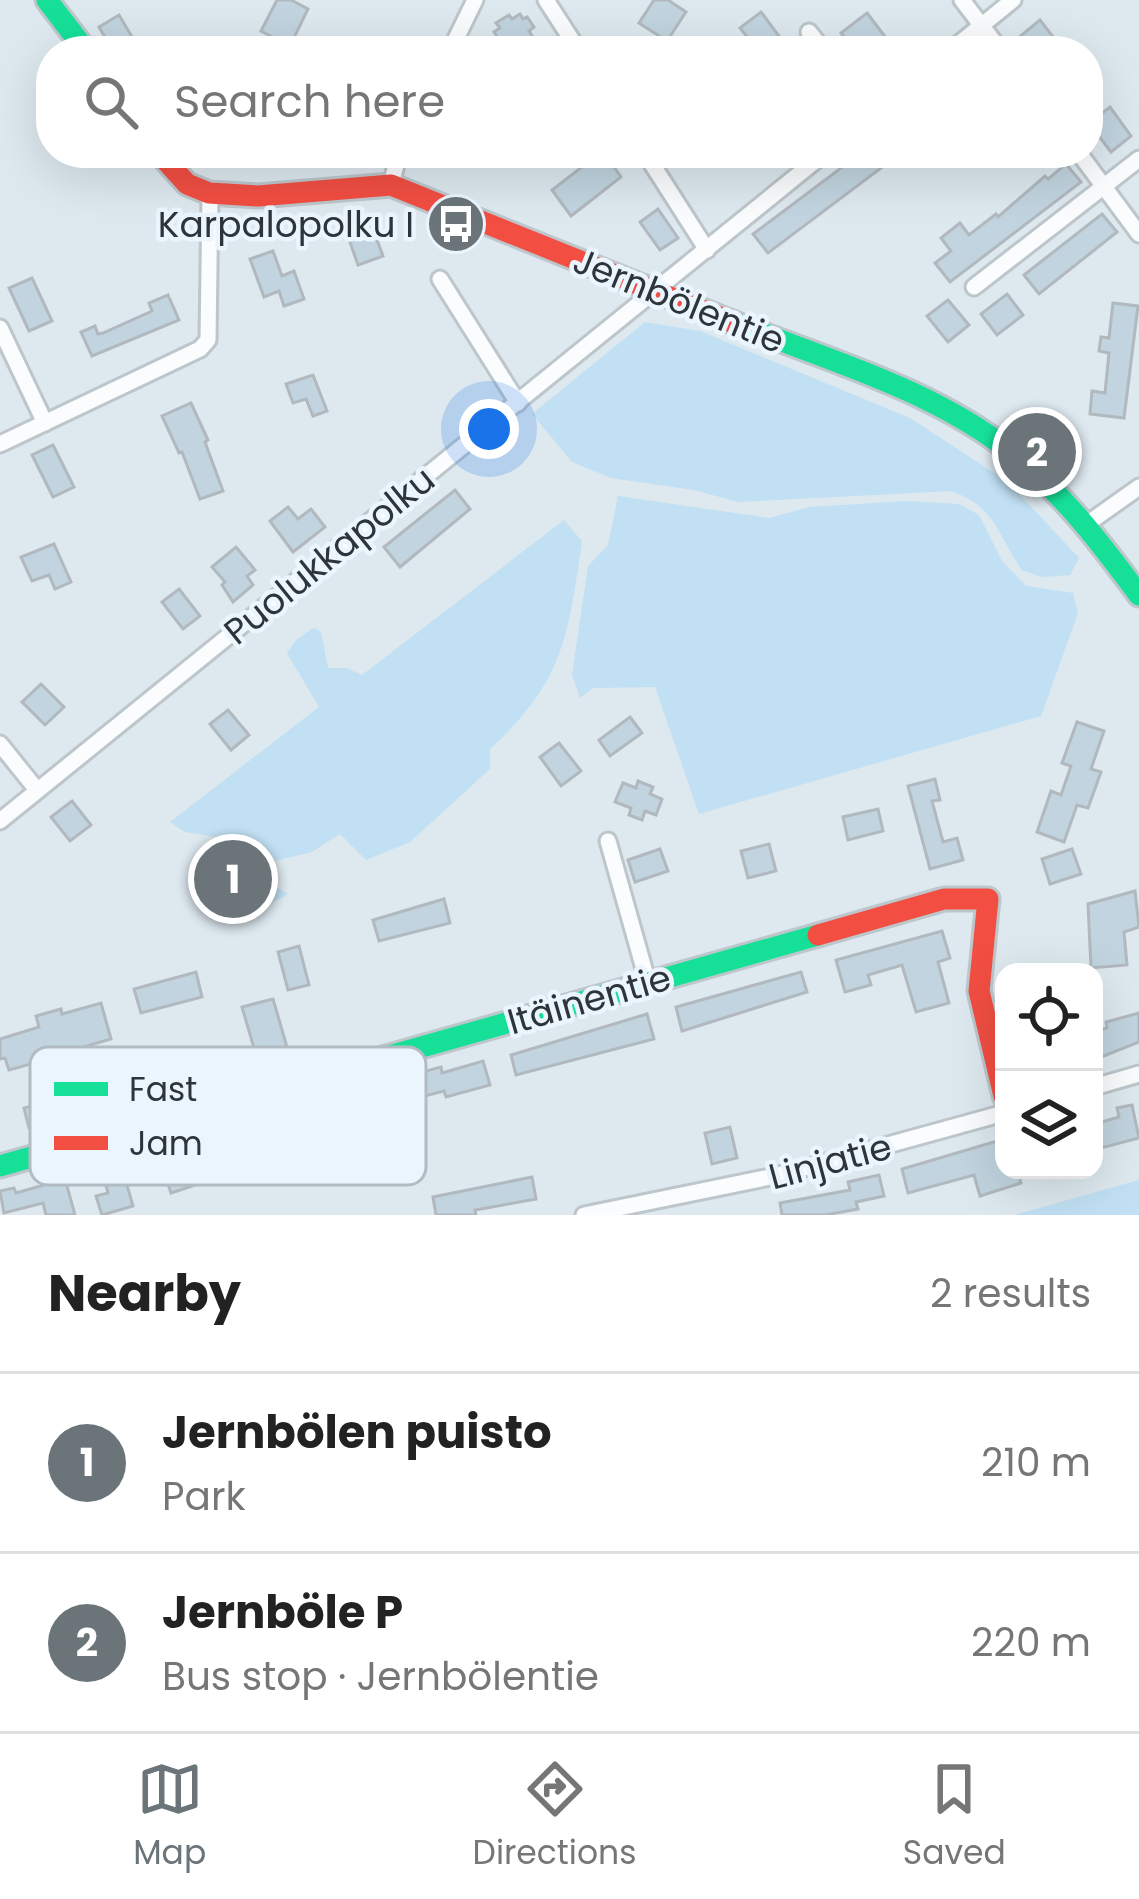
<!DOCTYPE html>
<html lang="en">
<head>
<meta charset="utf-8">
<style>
	body { margin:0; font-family:Poppins,sans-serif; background:#f6f6f6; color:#222 }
	.controls { position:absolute; right:36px; bottom:36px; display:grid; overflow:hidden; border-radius:24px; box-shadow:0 12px 48px #0002 }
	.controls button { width:108px; height:108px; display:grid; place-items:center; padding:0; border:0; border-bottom:3px solid #e0e0e0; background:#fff; color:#222; font:60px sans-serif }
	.you { position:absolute; left:489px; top:429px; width:42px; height:42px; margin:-30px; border:9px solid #fff; border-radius:50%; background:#1a73e8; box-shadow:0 0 0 18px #1a73e833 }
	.badge { display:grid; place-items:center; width:78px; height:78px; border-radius:50%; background:#6b7479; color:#fff; font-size:39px; font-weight:700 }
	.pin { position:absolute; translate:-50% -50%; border:6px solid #fff; box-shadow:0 3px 12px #0006 }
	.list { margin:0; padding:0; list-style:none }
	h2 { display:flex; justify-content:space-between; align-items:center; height:156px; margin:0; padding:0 48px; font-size:51px }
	h2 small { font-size:39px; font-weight:400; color:#767676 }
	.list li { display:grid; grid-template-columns:78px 1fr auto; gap:36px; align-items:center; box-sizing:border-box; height:180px; padding:0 48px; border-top:3px solid #e0e0e0 }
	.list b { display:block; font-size:45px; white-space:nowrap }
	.list p { margin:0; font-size:39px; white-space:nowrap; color:#767676 }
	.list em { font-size:39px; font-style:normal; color:#767676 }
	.icon { flex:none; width:66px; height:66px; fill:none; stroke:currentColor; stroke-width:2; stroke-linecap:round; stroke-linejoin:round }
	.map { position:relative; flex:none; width:1139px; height:1215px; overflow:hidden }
	.search { position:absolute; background:#fff; box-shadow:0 12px 48px #0002; left:36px; right:36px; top:36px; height:132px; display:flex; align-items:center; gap:30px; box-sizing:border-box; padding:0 42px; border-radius:48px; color:#767676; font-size:45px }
	.sheet { height:516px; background:#fff }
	nav { display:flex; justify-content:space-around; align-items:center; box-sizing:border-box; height:168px; border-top:3px solid #e0e0e0; background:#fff; font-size:33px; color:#767676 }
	nav a { display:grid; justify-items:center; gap:6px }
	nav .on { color:#6b7479 }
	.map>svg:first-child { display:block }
</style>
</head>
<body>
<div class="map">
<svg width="1139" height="1215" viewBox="0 0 1139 1215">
	<rect width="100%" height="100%" fill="#dde8ef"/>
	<g fill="#c1e0f3">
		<path d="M645 322 700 331 910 418 1008 482 1079 558 1070 575 1042 577 1022 570C997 535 996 506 951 491L738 502 694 490 611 478 572 462 532 414Z"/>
		<path d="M618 496 769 518 810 507 906 501 959 504 979 515 1002 561 1026 586 1073 593 1078 613 1041 716 699 814 655 687 593 688 580 698 572 675 588 566 608 545Z"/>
		<path d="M564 520 582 541C568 637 564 681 490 749V769L410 842 366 860 340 834 312 852 254 866 223 838 185 832 170 822 319 707 287 653 297 639 314 628 321 632 328 668H347L362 675Z"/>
		<path d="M210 845 288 894C237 924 221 907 191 863Z"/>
		<path d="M1139 1180V1215H1014Z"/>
	</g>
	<g fill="#c1d4df" stroke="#b1b9bf" stroke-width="3">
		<path d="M277 0H291L308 9 290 46 261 31Z"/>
		<path d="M654 0H668L686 12 667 41 639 23Z"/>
		<path d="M761 12 790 51H730L748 38 740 28Z"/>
		<path d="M867 13 896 51H855L841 33Z"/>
		<path d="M520 14 523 19 527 17 534 27 529 31 536 42 521 51H507L494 32 500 28 496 23 509 15 512 19Z"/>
		<path d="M119 15 135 42 113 51 99 27Z"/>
		<path d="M1040 20 1064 51H1029L1018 38Z"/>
		<path d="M1110 107 1131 136 1111 152 1089 123Z"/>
		<path d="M600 153H604L621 177 571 216 552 190Z"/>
		<path d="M861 153H901L768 253 753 234Z"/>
		<path d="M1066 164 1081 182 950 282 935 263 951 251 941 238 960 223 969 235 996 214 998 217 1045 176 1048 179Z"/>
		<path d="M658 209 678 238 660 250 640 222Z"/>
		<path d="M1102 214 1117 232 1039 294 1024 275Z"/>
		<path d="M368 216 383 256 358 265 344 225Z"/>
		<path d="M273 251 282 276 294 271 304 299 284 306 279 291 264 297 250 259Z"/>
		<path d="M32 278 52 321 29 331 9 288Z"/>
		<path d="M1007 294 1023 315 997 335 981 314Z"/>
		<path d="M168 295 179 320 92 356 81 332 95 326 98 334 103 333 152 311 149 303Z"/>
		<path d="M948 300 969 325 948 342 927 316Z"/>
		<path d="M1113 303 1138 306 1124 418 1090 414 1092 391 1105 393 1109 353 1099 351 1101 337 1109 338Z"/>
		<path d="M313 375 327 411 313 416 306 399 293 403 286 384Z"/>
		<path d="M191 403 208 440 205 442 223 491 200 499 182 452 179 453 162 416Z"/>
		<path d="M53 445 74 487 53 497 32 455Z"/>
		<path d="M455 490 470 509 400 567 384 547Z"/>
		<path d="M288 507 298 519 311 509 325 527 293 552 270 521Z"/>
		<path d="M54 544 71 582 55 589 49 575 32 581 21 557Z"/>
		<path d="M236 547 255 570 247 576 253 585 233 602 222 585 225 582 212 567Z"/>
		<path d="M179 589 200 616 183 629 162 602Z"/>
		<path d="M41 684 64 707 45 725 22 702Z"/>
		<path d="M228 710 249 735 231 750 210 724Z"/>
		<path d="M630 717 642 733 610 756 599 740Z"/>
		<path d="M1077 722 1104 731 1091 769 1101 772 1088 808 1077 805 1064 842 1037 832 1051 791 1061 795 1071 766 1062 763Z"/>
		<path d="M559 743 581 771 561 786 540 757Z"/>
		<path d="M935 779 940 800 932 801 943 842 957 838 963 860 930 869 908 786Z"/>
		<path d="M638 781 653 787 650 794 662 799 656 815 645 811 642 820 629 815 631 808 615 802 623 783 636 788Z"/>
		<path d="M72 801 91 825 70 841 51 817Z"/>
		<path d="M878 809 883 831 848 840 843 817Z"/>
		<path d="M769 844 776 871 748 878 741 851Z"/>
		<path d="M660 849 668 871 635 882 628 860Z"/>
		<path d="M1072 849 1081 874 1050 884 1042 859Z"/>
		<path d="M1135 891 1139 927 1124 932 1127 965 1091 968 1088 904Z"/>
		<path d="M444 899 450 923 379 941 373 920Z"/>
		<path d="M942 931 950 958 938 962 949 1003 916 1012 902 965 868 975 871 985 845 992 836 960Z"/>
		<path d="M299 946 309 985 288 990 278 952Z"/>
		<path d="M196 972 202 997 141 1013 134 989Z"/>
		<path d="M801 972 807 992 682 1031 676 1007Z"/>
		<path d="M273 999 289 1054 258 1062 242 1007Z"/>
		<path d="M101 1003 111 1039 73 1050 80 1072 55 1080 49 1059 9 1070 5 1058 0 1059V1039L39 1027 36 1016 61 1009 62 1014Z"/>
		<path d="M1139 1013V1042L1094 1060V1031L1107 1028 1106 1022Z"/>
		<path d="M647 1014 654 1039 516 1075 511 1055Z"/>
		<path d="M483 1061 490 1085 446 1097 444 1091 425 1096 418 1073 441 1067 442 1073Z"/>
		<path d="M67 1097 73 1117 29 1128 24 1108Z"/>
		<path d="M1132 1105 1139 1138 1101 1148 1095 1124 1119 1117 1117 1108Z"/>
		<path d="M730 1127 737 1158 712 1164 705 1133Z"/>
		<path d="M1004 1139V1170H1017L1021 1183 980 1196 974 1175 908 1193 902 1169Z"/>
		<path d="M196 1144 205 1174 195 1177 198 1184 171 1193 164 1172 184 1166 178 1149Z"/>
		<path d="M121 1164 133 1206 102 1215 96 1196 108 1193 102 1170Z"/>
		<path d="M879 1175 884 1196 856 1202 858 1209 825 1215H782L780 1203 850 1190 848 1182Z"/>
		<path d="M532 1177 536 1199 475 1210 476 1215H436L433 1197Z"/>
		<path d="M65 1179 75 1215H46L43 1203 4 1213 0 1191 14 1188 16 1193Z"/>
	</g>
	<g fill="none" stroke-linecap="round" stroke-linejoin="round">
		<defs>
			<g id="street">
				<path d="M546 0 579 51"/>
				<path d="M962 0 1001 51"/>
				<path d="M809 32 824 51"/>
				<path d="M450 51 475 0"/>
				<path d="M950 51 1013 0"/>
				<path d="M645 153 707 250"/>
				<path d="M1079 153 1139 234"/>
				<path d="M391 185 399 153"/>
				<path d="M440 279 518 403"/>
				<path d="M974 287 1139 159"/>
				<path d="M0 328 45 423"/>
				<path d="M0 444 200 349 208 340 210 193"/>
				<path d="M1087 524 1139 487"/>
				<path d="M0 744 37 790"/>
				<path d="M0 821 825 153"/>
				<path d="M608 841 648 983"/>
				<path d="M1094 1087 1139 1074"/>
				<path d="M584 1215 775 1176 1004 1113"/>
			</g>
			<g id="fast">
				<path d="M47 0 86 51"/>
				<path d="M732 322C827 360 936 390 1016 456 1065 496 1102 545 1139 595"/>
				<path d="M0 1166 818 935"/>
			</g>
			<g id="jam">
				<path d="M159 153 187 184 209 193 258 196 391 185 732 322"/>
				<path d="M818 935 944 899H988L979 991 1004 1096"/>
			</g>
		</defs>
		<use href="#street" stroke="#bdc6cb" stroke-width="21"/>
		<use href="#fast" stroke="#bdc6cb" stroke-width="27"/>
		<use href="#jam" stroke="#bdc6cb" stroke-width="27"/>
		<use href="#street" stroke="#fafcfd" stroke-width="15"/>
		<use href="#fast" stroke="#16e098" stroke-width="21"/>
		<use href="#jam" stroke="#f24e42" stroke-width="21"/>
	</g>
	<defs>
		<symbol id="bus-disc" viewBox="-11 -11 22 22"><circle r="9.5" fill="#6b7479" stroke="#eaf5fd"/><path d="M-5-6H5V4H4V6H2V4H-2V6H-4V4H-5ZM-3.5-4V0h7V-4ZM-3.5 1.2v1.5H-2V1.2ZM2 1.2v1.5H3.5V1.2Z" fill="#fff"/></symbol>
	</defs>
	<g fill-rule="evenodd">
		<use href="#bus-disc" x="423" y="191" width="66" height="66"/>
	</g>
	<g text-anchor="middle" stroke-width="9" stroke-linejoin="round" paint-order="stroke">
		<g font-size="36" fill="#2e353a" stroke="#eaf5fd" text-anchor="end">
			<text x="414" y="237">Karpalopolku I</text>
		</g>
		<g font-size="36" fill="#2e353a" stroke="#eaf5fd">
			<text transform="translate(679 300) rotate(22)" y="13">Jernbölentie</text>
			<text transform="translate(329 555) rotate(-39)" y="13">Puolukkapolku</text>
			<text transform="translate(589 999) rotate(-16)" y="13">Itäinentie</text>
			<text transform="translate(830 1161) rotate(-15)" y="13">Linjatie</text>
		</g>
	</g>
	<rect x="30" y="1047" width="396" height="138" rx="18" fill="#eaf5fd" stroke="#b2bbc2" stroke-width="3"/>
	<rect x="54" y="1082" width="54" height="14" fill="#16e098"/>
	<rect x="54" y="1136" width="54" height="14" fill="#f24e42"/>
	<g font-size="33" fill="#2e353a">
		<text x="129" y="1101">Fast</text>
		<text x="129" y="1155">Jam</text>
	</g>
</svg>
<div class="controls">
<button><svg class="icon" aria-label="locate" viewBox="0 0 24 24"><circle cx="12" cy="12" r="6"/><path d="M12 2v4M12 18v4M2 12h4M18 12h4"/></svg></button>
<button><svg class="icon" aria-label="layers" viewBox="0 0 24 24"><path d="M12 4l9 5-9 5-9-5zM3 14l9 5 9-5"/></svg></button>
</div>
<div class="you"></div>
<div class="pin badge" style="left:233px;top:879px">1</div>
<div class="pin badge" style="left:1037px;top:452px">2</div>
<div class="search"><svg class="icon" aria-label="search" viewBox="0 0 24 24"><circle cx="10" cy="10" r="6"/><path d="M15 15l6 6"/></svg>Search here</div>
</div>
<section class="sheet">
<h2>Nearby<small>2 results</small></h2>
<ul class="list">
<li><span class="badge">1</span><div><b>Jernbölen puisto</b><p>Park</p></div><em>210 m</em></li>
<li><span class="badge">2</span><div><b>Jernböle P</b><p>Bus stop · Jernbölentie</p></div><em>220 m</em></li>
</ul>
</section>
<nav>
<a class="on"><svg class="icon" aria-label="map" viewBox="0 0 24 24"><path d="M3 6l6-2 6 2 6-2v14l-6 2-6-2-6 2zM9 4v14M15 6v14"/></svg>Map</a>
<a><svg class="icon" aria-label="directions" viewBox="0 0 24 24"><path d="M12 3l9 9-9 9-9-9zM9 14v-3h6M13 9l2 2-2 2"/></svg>Directions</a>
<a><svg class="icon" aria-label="saved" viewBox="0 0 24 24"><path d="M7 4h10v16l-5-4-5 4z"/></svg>Saved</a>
</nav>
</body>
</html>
